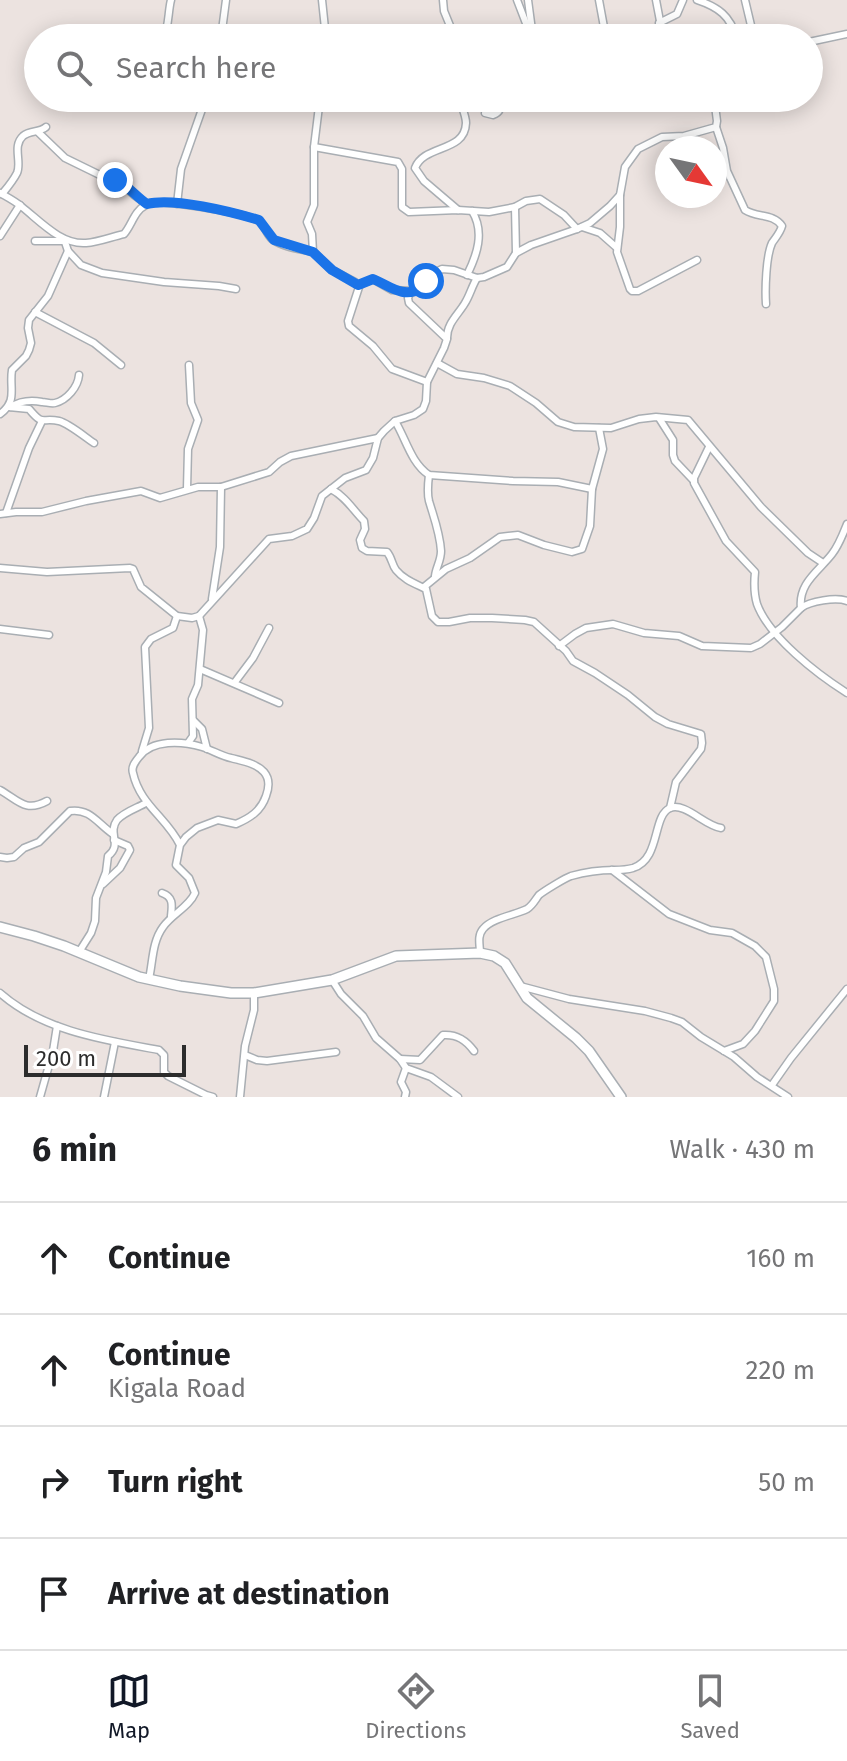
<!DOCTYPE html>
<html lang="en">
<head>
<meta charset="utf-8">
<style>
	body { margin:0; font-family:"Fira Sans",sans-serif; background:#f2f2f2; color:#202124 }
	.compass { position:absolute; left:655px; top:136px; width:72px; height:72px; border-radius:50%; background:#fff; box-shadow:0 4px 20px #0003; rotate:123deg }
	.scale { position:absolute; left:24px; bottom:20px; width:162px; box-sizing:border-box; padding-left:8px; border:4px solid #2c2c2c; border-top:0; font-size:22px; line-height:28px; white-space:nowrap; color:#2c2c2c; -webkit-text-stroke:6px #fff; paint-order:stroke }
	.stop { position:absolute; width:24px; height:24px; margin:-18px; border:6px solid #1a73e8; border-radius:50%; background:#fff }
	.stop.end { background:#1a73e8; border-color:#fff; box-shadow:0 2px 8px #0008 }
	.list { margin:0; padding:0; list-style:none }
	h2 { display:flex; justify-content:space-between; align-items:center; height:104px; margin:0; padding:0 32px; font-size:34px }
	h2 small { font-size:26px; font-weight:400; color:#757577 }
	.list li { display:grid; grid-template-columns:52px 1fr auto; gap:24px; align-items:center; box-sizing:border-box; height:112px; padding:0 32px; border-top:2px solid #e0e0e0 }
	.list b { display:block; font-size:30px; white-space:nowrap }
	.list p { margin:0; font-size:26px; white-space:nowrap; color:#757577 }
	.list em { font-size:26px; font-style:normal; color:#757577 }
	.icon { flex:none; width:44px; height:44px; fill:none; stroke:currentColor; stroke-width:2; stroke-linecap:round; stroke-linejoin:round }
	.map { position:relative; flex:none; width:847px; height:1097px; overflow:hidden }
	.search { position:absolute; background:#fff; box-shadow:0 4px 20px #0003; left:24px; right:24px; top:24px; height:88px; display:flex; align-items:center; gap:20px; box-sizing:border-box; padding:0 28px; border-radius:44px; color:#757577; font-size:30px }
	.sheet { height:552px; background:#fff }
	nav { display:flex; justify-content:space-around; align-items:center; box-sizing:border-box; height:112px; border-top:2px solid #e0e0e0; background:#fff; font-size:22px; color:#757577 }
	nav a { display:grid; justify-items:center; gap:4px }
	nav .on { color:#111827 }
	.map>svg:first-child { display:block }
</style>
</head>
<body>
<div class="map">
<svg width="847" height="1097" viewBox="0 0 847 1097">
	<rect width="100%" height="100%" fill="#ece3e0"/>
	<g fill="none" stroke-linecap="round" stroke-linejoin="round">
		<defs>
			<g id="street">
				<path d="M322 0 326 38"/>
				<path d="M443 0 444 11 455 38"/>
				<path d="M517 0 527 26 528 38"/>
				<path d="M528 0 533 38"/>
				<path d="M599 0 606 38"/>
				<path d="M656 0 660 21"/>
				<path d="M697 0C718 7 731 16 736 38"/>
				<path d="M745 0 754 38"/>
				<path d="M163 38C169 29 168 11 171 0"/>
				<path d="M221 38 226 0"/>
				<path d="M661 38 659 23 677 14 683 0"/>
				<path d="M809 42 847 34"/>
				<path d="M320 98 314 147V205L307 222 312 234 313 252 332 270 355 282 359 287 348 321 349 326 373 346 392 369 427 382"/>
				<path d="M485 113 493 115C501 112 502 106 500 98"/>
				<path d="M716 127 723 148 727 171 745 210C757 218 773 213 782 226 780 233 776 237 772 243 766 256 765 289 766 304"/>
				<path d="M38 132 65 158 108 179 120 182 134 195 147 204"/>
				<path d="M314 147 398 162 402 169V207L409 212 458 210 489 212 515 207 526 201 540 199 564 215 577 229"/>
				<path d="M0 193C7 197 15 201 22 207 40 221 61 245 86 243 99 242 111 237 124 234 132 225 134 211 146 205 159 197 241 213 257 220 265 223 265 233 272 239 282 247 300 249 313 252"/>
				<path d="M2 194C7 188 13 181 17 173 22 162 12 146 23 136 30 130 39 133 46 127"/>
				<path d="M620 195V227L617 252 630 289 632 291H638L697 260"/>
				<path d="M177 204 181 169 206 98"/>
				<path d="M515 207 516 253"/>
				<path d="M458 210 424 181 415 168C424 144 465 153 466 123 466 115 461 106 459 98"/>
				<path d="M582 227 600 233 617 248"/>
				<path d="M0 236 20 205"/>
				<path d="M64 239 68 251 81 265 102 273 164 282 219 286 236 289"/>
				<path d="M35 241H65"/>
				<path d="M467 275C477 255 485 232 472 211"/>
				<path d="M358 285 373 279 392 290 412 291"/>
				<path d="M35 312 94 343 121 365"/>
				<path d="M447 338C447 323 458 315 465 303 470 295 472 286 477 278"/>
				<path d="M437 363 457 374 484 378 510 386 536 403 558 422 574 427 611 428 639 419 656 417 688 420 761 507 808 553 823 563"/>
				<path d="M9 407 29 409C44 427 41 417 59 421 68 423 85 437 94 443"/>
				<path d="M11 407C20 401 31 400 42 402 46 402 51 404 55 403 67 400 78 387 79 375"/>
				<path d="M0 414C18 401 9 388 12 370L26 356 29 350 31 343 28 328 29 320 48 296 68 251"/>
				<path d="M659 418 673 440V455L675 461 694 481"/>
				<path d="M395 421C406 439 411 463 429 475L513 481 558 482 592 489"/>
				<path d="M709 447 694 478V483L726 541 755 572C754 582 754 594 757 604 769 637 817 674 847 693"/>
				<path d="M429 475C428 483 427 493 429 501 434 518 440 533 441 551 441 561 436 567 435 576"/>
				<path d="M187 489 188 449 198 420 191 403 189 365"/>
				<path d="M331 489C346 497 353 510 364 521L365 529 360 540 362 548 367 551 387 552C392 558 392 565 396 570 404 580 416 584 426 589L432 616 438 622H449L470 618H492L525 620 534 622 566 651 573 661 595 673 628 695 655 717 668 724 701 734 702 743 701 749 676 782 670 808"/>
				<path d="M6 513 29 448 42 421"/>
				<path d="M0 514 16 512H42L86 501 141 491 160 498 198 487H221L269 472 280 462 291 456 378 438"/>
				<path d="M0 568 47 572 130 568 133 569 141 587 177 616 192 618 199 616 269 539 292 536 307 529 314 518 322 496 345 478 366 470 373 458 378 438 384 431 395 421 414 415 423 409 426 401 427 382 444 348 447 339 409 303 408 298 410 293 421 289 430 275 442 269 454 270 477 278 484 277 507 267 516 253 531 245 577 229 590 223 610 206 620 195 625 167 638 149 662 137 684 136 716 127 717 121 714 98"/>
				<path d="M424 587 446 569 470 558 500 537 518 535 544 545 572 552 582 549 590 526 592 489 603 449 599 428"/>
				<path d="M212 599 220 547 221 487"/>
				<path d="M801 608C810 601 836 597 847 601"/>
				<path d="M0 629 49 635"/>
				<path d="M559 646 575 634 586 628 613 624 644 633 679 636 702 646 751 648 760 644 782 627 801 608C798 583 819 571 832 554 839 545 843 534 847 524"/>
				<path d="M200 669 279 703"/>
				<path d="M235 682 253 658 269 628"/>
				<path d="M193 720 202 729 207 749"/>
				<path d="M188 743 193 736 192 699 198 685 203 630 199 616"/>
				<path d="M142 751 149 728 145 647 151 639 173 628 177 616"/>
				<path d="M0 790C18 800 25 813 47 801"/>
				<path d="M0 857 7 858 14 857 24 848 39 842 70 811C90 808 98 824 113 834"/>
				<path d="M612 870 669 914 710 930 732 933 755 946 766 957 774 989V1001L755 1031 743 1044 724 1051"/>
				<path d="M103 884 120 868 130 850 128 846 114 840"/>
				<path d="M162 893C174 897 172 906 171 916"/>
				<path d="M79 952 91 933 95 921 96 898 106 872 108 856C123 844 107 834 117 820 124 812 137 808 146 803"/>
				<path d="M480 953C480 945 477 936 483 929 492 918 515 915 527 909 533 905 535 900 539 895 544 891 565 878 571 876 585 872 600 870 614 870 620 870 626 870 633 868 661 859 652 816 670 808 685 802 705 826 721 828"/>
				<path d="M149 979C153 961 152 942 163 927 172 914 189 907 195 893L189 878 176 865 180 845 186 837 197 828 218 820 236 824C250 818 261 811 266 796 269 788 270 779 264 772 256 763 242 761 231 758 221 756 212 750 202 747 182 741 152 739 139 757 135 762 131 767 133 773 140 805 167 818 180 845"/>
				<path d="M332 980 341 994 363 1016 376 1038 400 1059 406 1068 431 1077 458 1097"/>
				<path d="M520 986 569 999 645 1011 671 1018 682 1022 701 1037 734 1057 757 1077 788 1097"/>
				<path d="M0 993C43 1031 104 1040 159 1050L164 1055V1072L168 1076 206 1095 213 1097"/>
				<path d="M245 1055 257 1060 267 1061 336 1052"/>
				<path d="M400 1059 420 1060 443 1035C457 1034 466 1040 474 1051"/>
				<path d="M772 1085 791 1058 847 989"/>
				<path d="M40 1097 53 1051 57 1026"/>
				<path d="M104 1097 115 1042"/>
				<path d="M240 1097 245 1046 254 1010V993"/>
				<path d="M405 1097 406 1092 401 1082 406 1068"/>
			</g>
			<path id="secondary" d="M0 927 34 936 64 946 139 977 180 986 231 993H254L332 980 396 956 480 953 494 956 505 963 527 998 576 1038 589 1051 621 1097"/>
		</defs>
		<use href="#street" stroke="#a9aeb3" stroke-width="9"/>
		<use href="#secondary" stroke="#a9aeb3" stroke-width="12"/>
		<use href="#street" stroke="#fff" stroke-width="6"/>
		<use href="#secondary" stroke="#fff" stroke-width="9"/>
	</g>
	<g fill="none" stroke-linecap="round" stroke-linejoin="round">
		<path stroke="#1a73e8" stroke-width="10" d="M115 180C127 184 136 197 147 204 173 197 232 212 259 220L274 240 313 252 332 270 358 285 373 279C390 286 402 299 423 288L426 281"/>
	</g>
</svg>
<svg class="compass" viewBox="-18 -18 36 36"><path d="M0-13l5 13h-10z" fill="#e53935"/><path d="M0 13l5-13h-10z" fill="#757577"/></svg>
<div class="scale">200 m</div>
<div class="stop" style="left:426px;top:281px"></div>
<div class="stop end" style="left:115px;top:180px"></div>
<div class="search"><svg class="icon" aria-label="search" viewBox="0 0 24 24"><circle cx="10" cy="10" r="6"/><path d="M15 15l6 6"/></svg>Search here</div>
</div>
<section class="sheet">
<h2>6 min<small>Walk · 430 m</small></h2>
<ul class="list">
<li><svg class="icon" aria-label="ahead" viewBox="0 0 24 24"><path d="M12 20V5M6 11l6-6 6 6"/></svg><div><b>Continue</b></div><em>160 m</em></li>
<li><svg class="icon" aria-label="ahead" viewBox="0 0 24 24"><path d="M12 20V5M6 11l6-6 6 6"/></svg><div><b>Continue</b><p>Kigala Road</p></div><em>220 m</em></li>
<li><svg class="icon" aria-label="right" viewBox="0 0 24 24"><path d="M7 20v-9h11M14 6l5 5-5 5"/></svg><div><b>Turn right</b></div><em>50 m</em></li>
<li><svg class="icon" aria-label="arrive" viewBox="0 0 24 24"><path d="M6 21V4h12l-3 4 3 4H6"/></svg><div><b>Arrive at destination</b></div></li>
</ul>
</section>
<nav>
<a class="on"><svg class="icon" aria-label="map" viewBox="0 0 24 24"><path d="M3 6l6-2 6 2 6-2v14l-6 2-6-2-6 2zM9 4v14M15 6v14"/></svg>Map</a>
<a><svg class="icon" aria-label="directions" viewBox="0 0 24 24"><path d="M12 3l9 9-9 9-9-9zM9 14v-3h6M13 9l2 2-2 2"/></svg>Directions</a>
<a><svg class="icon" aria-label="saved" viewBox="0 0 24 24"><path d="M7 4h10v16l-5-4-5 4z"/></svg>Saved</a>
</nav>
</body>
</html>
